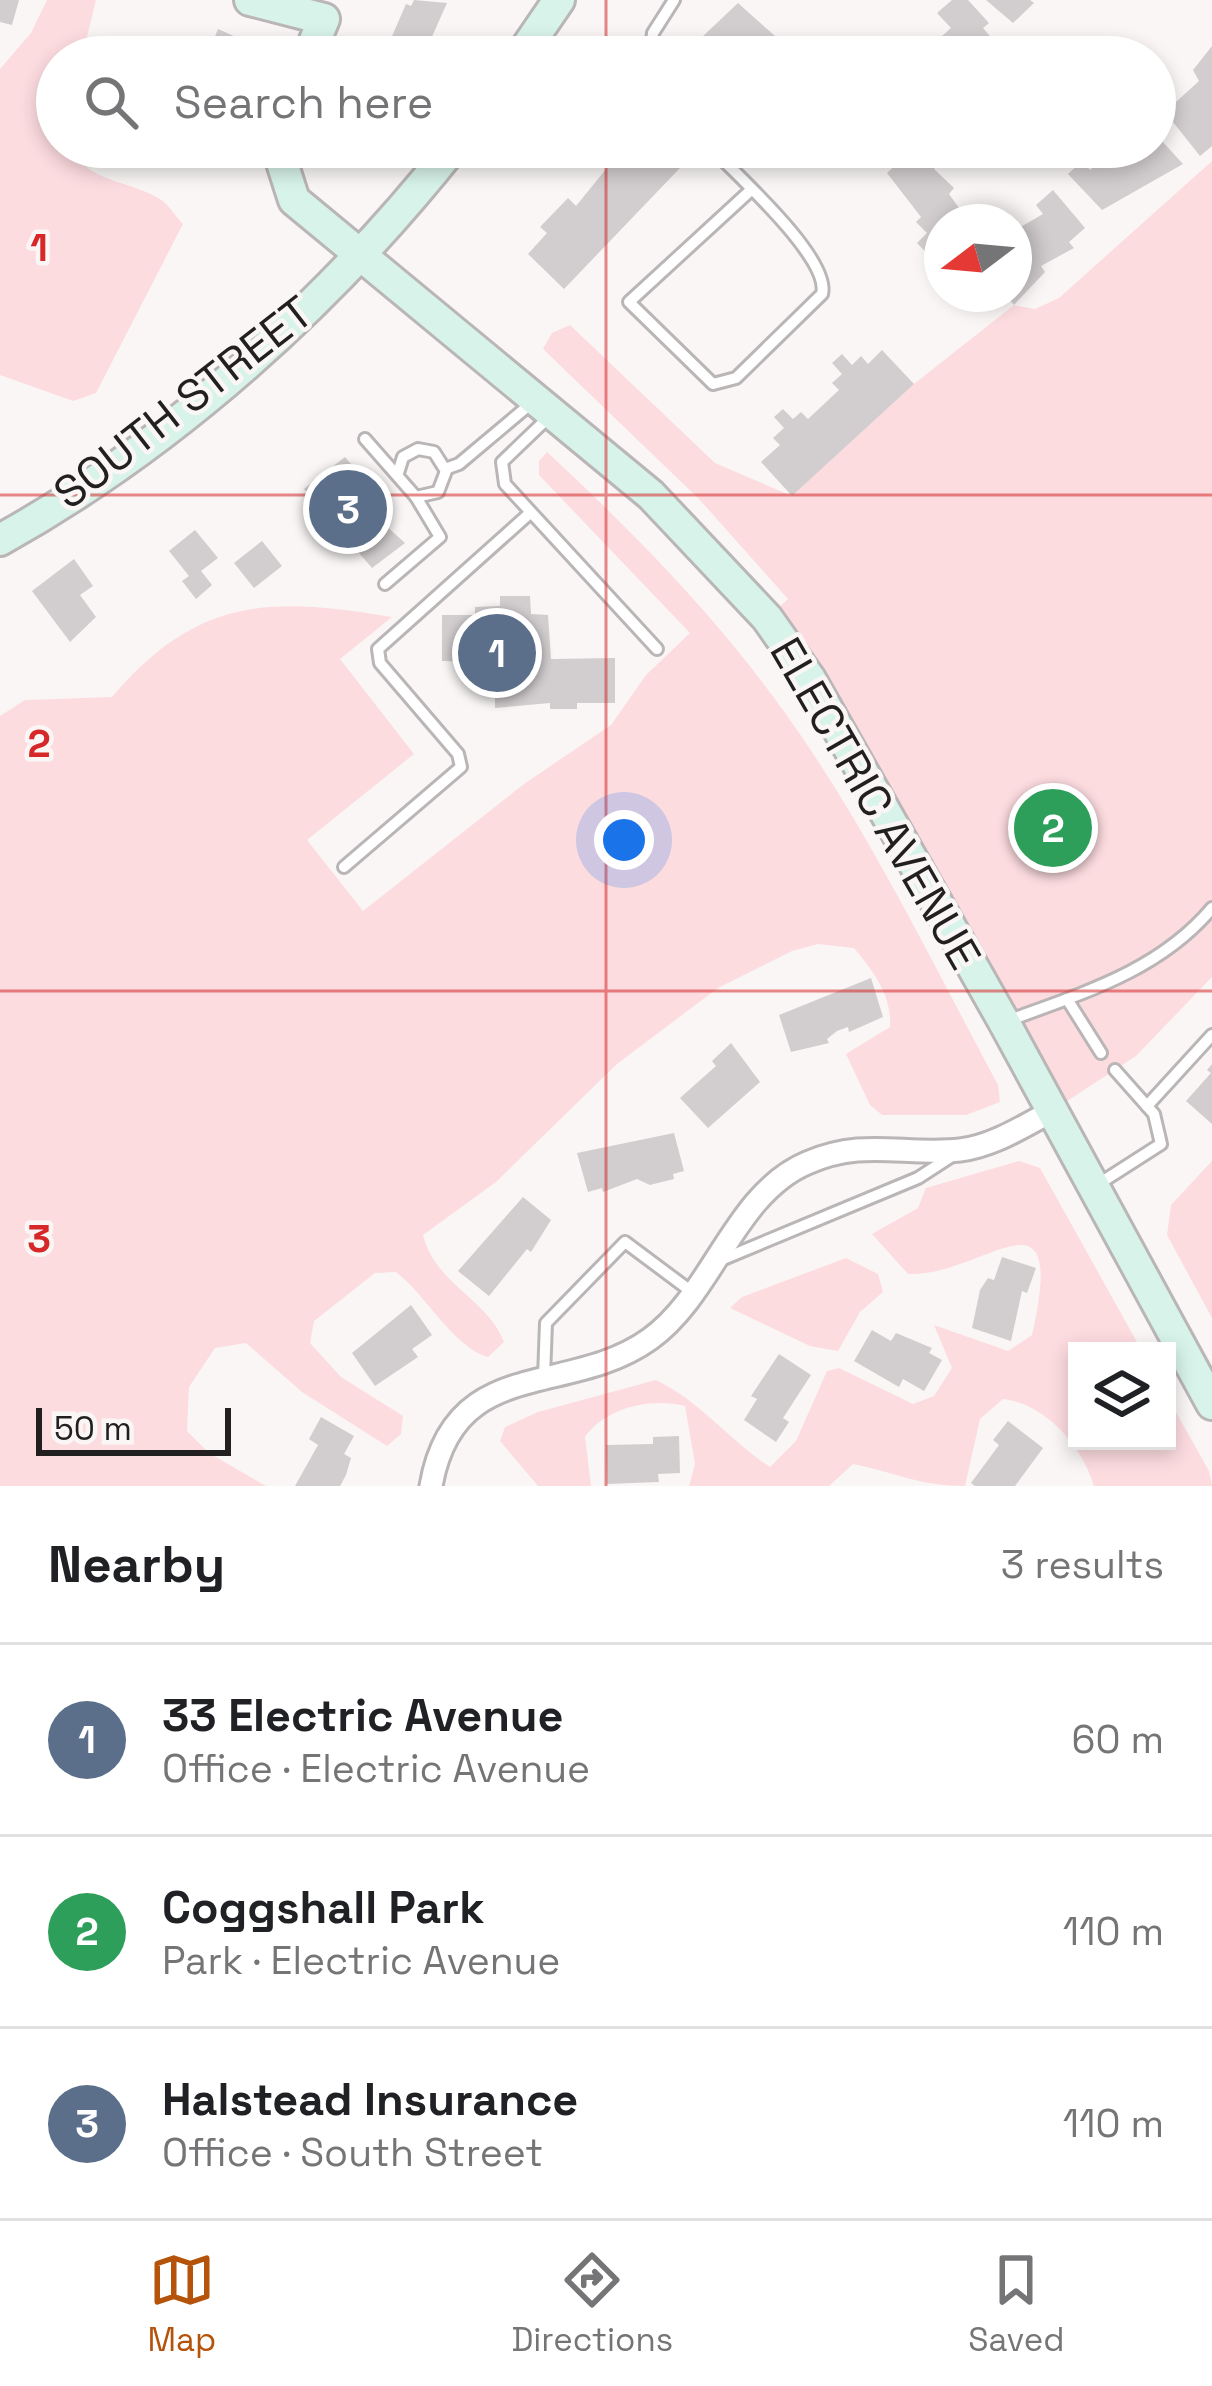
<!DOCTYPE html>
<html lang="en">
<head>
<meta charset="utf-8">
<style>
	body { margin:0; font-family:"Space Grotesk",sans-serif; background:#f6f6f6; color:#202124 }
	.controls { position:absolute; right:36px; bottom:36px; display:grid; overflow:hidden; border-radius:0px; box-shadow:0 6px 18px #0003 }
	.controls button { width:108px; height:108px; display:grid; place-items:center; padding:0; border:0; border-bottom:3px solid #e0e0e0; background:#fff; color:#202124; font:60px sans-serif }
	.compass { position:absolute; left:924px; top:204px; width:108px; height:108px; border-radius:50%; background:#fff; box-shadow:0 6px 18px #0003; rotate:254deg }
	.scale { position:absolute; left:36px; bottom:30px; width:195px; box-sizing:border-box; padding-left:12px; border:6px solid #211f1f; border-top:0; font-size:33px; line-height:42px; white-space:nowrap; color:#211f1f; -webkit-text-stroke:9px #faf6f6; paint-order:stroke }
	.you { position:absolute; left:624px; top:840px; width:42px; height:42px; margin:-30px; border:9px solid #fff; border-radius:50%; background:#1a73e8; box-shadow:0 0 0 18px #1a73e833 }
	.badge { display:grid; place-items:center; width:78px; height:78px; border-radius:50%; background:#b45309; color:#fff; font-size:39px; font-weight:700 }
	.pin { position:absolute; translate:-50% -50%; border:6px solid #fff; box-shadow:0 3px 12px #0006 }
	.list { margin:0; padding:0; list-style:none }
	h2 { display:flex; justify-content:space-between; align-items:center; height:156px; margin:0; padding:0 48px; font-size:51px }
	h2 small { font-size:39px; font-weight:400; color:#757577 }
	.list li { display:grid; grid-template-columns:78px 1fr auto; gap:36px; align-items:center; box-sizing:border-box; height:192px; padding:0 48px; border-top:3px solid #e0e0e0 }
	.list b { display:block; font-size:45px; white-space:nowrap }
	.list p { margin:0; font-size:39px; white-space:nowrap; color:#757577 }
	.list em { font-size:39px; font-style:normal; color:#757577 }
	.icon { flex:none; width:66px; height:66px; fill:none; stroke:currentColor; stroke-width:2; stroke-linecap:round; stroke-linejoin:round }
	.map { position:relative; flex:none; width:1212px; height:1486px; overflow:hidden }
	.search { position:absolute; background:#fff; box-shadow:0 6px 18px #0003; left:36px; right:36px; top:36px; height:132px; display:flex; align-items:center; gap:30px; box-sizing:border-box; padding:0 42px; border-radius:66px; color:#757577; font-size:45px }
	.sheet { height:732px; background:#fff }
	nav { display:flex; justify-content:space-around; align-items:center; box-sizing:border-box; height:168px; border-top:3px solid #e0e0e0; background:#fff; font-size:33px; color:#757577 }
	nav a { display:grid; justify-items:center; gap:6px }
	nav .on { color:#b45309 }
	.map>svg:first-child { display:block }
</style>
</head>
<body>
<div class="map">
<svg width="1212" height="1486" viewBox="0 0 1212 1486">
	<rect width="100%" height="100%" fill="#faf6f6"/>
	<g fill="#fddce0">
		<path d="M47 0H96L82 57H57V147H72C84 183 136 181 163 201 170 207 176 217 183 224L96 393 73 401 0 375V69L31 33Z"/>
		<path d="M1212 161V977L1136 1056 1052 1111 767 618 788 599 699 499 543 349 552 333 570 325 715 463 792 496 914 384 1014 305 1035 309 1059 298Z"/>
		<path d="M547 452C630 529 708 608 775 699 863 818 928 955 998 1085L1000 1102 966 1115H882L870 1105 846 1054 890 1027C892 995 873 971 854 948L818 944 792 951 718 988 617 1064 496 1182 423 1235C435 1284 488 1299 504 1342L488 1357C453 1347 426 1295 396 1272L375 1273 314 1321 310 1343 341 1377 403 1416 401 1434 387 1446 302 1392 246 1343 215 1348 189 1387 187 1431 209 1453 266 1486H0V716L25 700 112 697C198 596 270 597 392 617L340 659 414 754 307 840 363 911 524 784 611 725 646 675 690 633 539 475V461Z"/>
		<path d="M1019 1161 1040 1168 1142 1351H1077V1441H1167V1396L1209 1471 1212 1486H1094C1082 1446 1046 1404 1003 1399L980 1419 965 1486C920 1486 897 1473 853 1464L829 1486H689L695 1464 685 1406C650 1397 605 1408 585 1437L591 1486H538L500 1441 505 1427 538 1412 656 1380C700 1401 729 1440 770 1467L796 1441 827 1371 839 1368 913 1404 934 1396 952 1368 934 1325 1008 1351 1032 1335C1068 1176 984 1277 908 1274L872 1234 918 1208 926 1188Z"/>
		<path d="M1212 1161V1318L1167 1235 1171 1205Z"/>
		<path d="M846 1258 878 1274 883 1292 860 1312 838 1351 810 1346 730 1308 742 1297Z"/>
	</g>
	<g fill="#d2cdce">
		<path d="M0 0H19L12 25 0 22Z"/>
		<path d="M414 0 447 3 423 57H383L406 4 411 6Z"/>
		<path d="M952 0H968L989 23 983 28 995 42 978 57H929L937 50 932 45 951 28 937 13Z"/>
		<path d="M986 0H1030L1034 3 1013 23Z"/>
		<path d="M738 3 784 44 780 49 787 57H717L700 39Z"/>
		<path d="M218 29 263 49 260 57H195L203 40 212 44Z"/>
		<path d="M1212 46V146L1200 156 1165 112 1199 81 1193 70Z"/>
		<path d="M1161 140 1183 164 1102 210 1068 174 1082 161 1090 170 1103 158 1109 165 1126 150 1131 157Z"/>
		<path d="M158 147H234L226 164 189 147 180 165 154 153Z"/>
		<path d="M624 147H658L680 168 564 289 528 254 547 233 540 227 568 198 576 206Z"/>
		<path d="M923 147H933L944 159 934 169 954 188 949 194 969 222H942V269L917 243 927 233 916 222 921 217 887 173 912 149 917 153Z"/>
		<path d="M1053 190 1085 228 1069 242 1074 248 1041 266 1045 272 1014 305 1005 294H1014V231L1043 214 1036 205Z"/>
		<path d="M882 350 914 384 792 496 761 462 780 445 773 438 784 428 774 417 783 409 793 419 801 412 808 419 839 390 832 383 842 374 832 363 842 354 852 365 861 356 868 364Z"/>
		<path d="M345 457 357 471 351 475 360 488 356 491 365 494 383 523 405 543 372 568 304 489Z"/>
		<path d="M195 530 218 558 201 571 212 585 196 599 182 581 189 576 169 551Z"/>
		<path d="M262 541 282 566 254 588 234 563Z"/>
		<path d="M74 559 93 586 80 595 96 617 70 642 32 591Z"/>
		<path d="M500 596H530L531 614 548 615 551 659 615 658V703H577V709H550V703L495 708V662L442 661V615H475V607L500 606Z"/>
		<path d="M871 978 883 1017 849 1032 848 1027 837 1031 827 1039 829 1043 791 1052 779 1015Z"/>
		<path d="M731 1043 760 1082 708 1128 680 1098 716 1066 712 1061Z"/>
		<path d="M1212 1064V1124L1186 1101 1211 1073 1207 1070Z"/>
		<path d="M674 1133 684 1171 673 1174 674 1179 650 1185 637 1179 603 1192 602 1188 588 1192 577 1153Z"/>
		<path d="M523 1197 551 1220 531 1252 527 1249 489 1296 458 1271Z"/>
		<path d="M1002 1257 1036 1268 1027 1293 1022 1291 1011 1341 972 1328 980 1290 988 1278 994 1280Z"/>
		<path d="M411 1305 432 1335 412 1349 418 1357 375 1386 352 1353Z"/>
		<path d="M872 1330 891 1341 896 1333 932 1348 929 1353 942 1360 924 1391 903 1379 899 1387 854 1361Z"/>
		<path d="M779 1354 811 1375 783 1418 789 1422 776 1442 744 1420 757 1399 751 1396Z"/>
		<path d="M321 1417 354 1436 344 1454 351 1458 346 1475 340 1486H295L318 1445 309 1439Z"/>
		<path d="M1008 1421 1043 1448 1015 1486H975L971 1483 999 1445 993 1440Z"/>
		<path d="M679 1436 680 1473 658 1474 659 1482 607 1484 606 1445 653 1444V1437Z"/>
	</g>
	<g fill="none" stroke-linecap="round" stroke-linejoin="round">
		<defs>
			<g id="lane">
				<path d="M650 57 653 33 674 0"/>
				<path d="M710 147C737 175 831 259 822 294L736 378 713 384 629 302 751 190"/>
				<path d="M551 415 502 462 505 484 657 649"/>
				<path d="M365 439 416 497 438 492 446 471 434 452 418 449 403 457 398 473"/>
				<path d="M445 469 459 464 534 401"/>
				<path d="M385 584 440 537 416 497"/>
				<path d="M344 867 461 767 458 754 380 663 378 649 530 513"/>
				<path d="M1067 999 1101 1053"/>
				<path d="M1007 1021C1083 993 1159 971 1212 908"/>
				<path d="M1147 1106 1212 1035"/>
				<path d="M1097 1185 1161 1144 1154 1114 1115 1070"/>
				<path d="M721 1260 918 1178 955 1154"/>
				<path d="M544 1377 546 1323 625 1242 692 1292"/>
			</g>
			<path id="street" d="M431 1486C454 1354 568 1398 650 1339 713 1294 734 1194 807 1163 864 1138 903 1156 960 1150 993 1146 1024 1126 1052 1111"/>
			<g id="secondary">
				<path d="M250 0 324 19 308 57"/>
				<path d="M520 57 559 0"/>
				<path d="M277 147 294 200 651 495 767 618 810 679 1004 1022 1212 1404"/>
				<path d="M0 540C174 443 330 302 453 147"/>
			</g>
		</defs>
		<use href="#lane" stroke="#bab5b6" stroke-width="16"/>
		<use href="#street" stroke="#bab5b6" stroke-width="27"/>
		<use href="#secondary" stroke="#bab5b6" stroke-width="36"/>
		<use href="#lane" stroke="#fff" stroke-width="10"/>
		<use href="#street" stroke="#fff" stroke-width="21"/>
		<use href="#secondary" stroke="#d7f3ea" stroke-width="30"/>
	</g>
	<path fill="none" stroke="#d62828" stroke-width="3" stroke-opacity="0.55" d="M606 0V57M606 147V1486M0 495H1212M0 991H1212"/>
	<g text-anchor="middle" stroke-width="9" stroke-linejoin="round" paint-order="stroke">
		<g font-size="45" fill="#211f1f" stroke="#faf6f6">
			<text transform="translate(183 402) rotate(-38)" y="16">SOUTH STREET</text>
			<text transform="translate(876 803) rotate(60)" y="16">ELECTRIC AVENUE</text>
		</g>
	</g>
	<g font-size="39" text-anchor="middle" font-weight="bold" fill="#d62828" stroke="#faf6f6" stroke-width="9" stroke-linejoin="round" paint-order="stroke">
		<text x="39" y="261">1</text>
		<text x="39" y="757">2</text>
		<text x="39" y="1252">3</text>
	</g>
</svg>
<div class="controls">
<button><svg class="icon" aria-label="layers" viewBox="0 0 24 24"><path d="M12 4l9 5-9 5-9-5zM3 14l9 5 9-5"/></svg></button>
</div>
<svg class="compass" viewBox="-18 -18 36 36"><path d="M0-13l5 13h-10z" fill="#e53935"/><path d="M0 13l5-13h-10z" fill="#757577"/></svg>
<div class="scale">50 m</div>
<div class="you"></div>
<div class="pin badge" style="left:497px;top:653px;background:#5c6f8a">1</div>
<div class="pin badge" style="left:1053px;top:828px;background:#2e9e5b">2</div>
<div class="pin badge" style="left:348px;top:509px;background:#5c6f8a">3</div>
<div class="search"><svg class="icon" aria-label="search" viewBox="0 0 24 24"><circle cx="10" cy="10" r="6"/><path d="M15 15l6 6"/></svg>Search here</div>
</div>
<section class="sheet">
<h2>Nearby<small>3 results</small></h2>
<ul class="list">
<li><span class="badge" style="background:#5c6f8a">1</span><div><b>33 Electric Avenue</b><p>Office · Electric Avenue</p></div><em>60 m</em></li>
<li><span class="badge" style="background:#2e9e5b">2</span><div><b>Coggshall Park</b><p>Park · Electric Avenue</p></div><em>110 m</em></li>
<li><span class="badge" style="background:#5c6f8a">3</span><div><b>Halstead Insurance</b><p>Office · South Street</p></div><em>110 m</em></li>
</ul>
</section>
<nav>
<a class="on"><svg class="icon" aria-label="map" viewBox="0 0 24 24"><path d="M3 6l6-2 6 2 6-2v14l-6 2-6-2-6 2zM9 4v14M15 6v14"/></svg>Map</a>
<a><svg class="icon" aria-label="directions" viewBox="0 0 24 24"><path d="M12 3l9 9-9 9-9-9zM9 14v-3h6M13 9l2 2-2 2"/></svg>Directions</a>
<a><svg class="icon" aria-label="saved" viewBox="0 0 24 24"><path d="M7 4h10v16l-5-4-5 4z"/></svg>Saved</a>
</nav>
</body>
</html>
